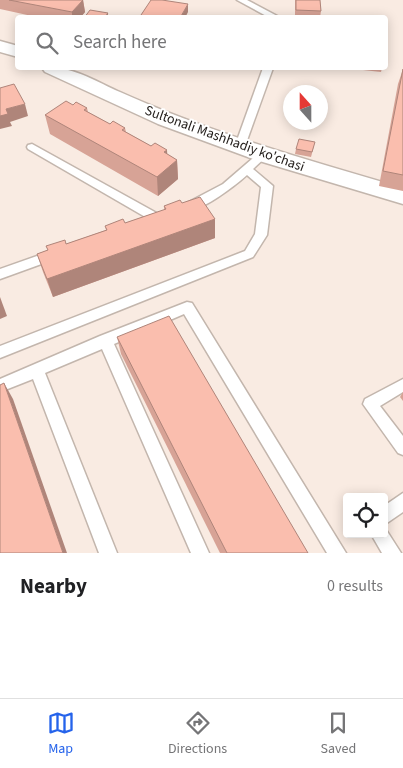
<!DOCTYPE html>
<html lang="en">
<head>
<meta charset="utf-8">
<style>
	body { margin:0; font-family:"Source Sans 3",sans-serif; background:#f2f2f2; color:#202124 }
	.controls { position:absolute; right:15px; bottom:15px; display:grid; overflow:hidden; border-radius:5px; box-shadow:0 2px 12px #0003 }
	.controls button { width:45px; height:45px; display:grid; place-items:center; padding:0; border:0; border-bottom:1px solid #e0e0e0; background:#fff; color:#202124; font:25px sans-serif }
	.compass { position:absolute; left:283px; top:85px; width:45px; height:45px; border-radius:50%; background:#fff; box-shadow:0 2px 12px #0003; rotate:339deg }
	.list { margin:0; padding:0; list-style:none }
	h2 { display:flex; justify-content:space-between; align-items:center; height:65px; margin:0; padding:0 20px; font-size:21px }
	h2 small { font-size:16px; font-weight:400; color:#757577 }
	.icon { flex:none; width:28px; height:28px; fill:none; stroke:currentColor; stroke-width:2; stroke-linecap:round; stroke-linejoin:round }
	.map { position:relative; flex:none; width:403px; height:553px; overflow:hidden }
	.search { position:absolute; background:#fff; box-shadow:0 2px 12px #0003; left:15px; right:15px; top:15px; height:55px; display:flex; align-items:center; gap:12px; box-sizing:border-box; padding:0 18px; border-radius:5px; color:#757577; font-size:19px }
	.sheet { height:145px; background:#fff }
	nav { display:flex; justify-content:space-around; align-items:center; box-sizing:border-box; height:70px; border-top:1px solid #e0e0e0; background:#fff; font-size:14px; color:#757577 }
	nav a { display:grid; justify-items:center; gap:2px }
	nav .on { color:#2563eb }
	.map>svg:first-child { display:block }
</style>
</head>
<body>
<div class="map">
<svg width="403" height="553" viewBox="0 0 403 553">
	<rect width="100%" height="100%" fill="#f9ebe2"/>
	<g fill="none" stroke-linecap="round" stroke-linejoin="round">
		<defs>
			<g id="lane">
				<path d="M237 0H247L281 18H270Z"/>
				<path d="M263 68H273L245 146 240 149 236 148 235 146Z"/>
				<path d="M32 144 162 216 164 219 162 222H154L28 149 27 147 28 145Z"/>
				<path d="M263 152 268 155 253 169 273 186 267 235 253 257 0 358V346L245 251 255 234 261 187 247 175C236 185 199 214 185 210L183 207 185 204 223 184 259 153Z"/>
				<path d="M54 250 58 252 60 255 58 258 0 279V269Z"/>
				<path d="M187 302 192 303 346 553H327L184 314 114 344 209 553H191L102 349 45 373 117 553H99L33 379 0 392V379L100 336Z"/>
				<path d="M403 379V392L380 406 403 436V455L398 453 363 404 365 399Z"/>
				<path d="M403 493V512L384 525V506Z"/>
				<path d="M385 528 401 553H382L371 534H384Z"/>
			</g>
			<g id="street">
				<path d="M0 41 18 46V57L0 52Z"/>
				<path d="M42 68C69 64 95 81 120 92 211 133 307 160 403 188V204L256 160 158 124 45 72Z"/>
			</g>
		</defs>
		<use href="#lane" stroke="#c3b6ad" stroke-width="3"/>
		<use href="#street" stroke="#c3b6ad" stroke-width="3"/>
		<use href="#lane" fill="#fff" fill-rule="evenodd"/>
		<use href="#street" fill="#fff" fill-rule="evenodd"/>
	</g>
	<g fill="#d7a396">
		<path d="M0 0H83L85 12 80 18H41L0 9Z"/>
		<path d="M295 0H320L321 11 320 18H295Z"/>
		<path d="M363 68H382L381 72 363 70Z"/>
		<path d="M403 69V191L379 186 398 84Z"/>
		<path d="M73 105 87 108 88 112 110 124 125 128 126 132 151 146 167 150V154L177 160 178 179 158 196 50 134 45 115Z"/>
		<path d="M314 146 311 157 295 154 296 149Z"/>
		<path d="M182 203 215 219V238L53 297 43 272 37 254 48 250 46 246 66 244 106 230 105 226 125 223 164 210V206Z"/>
		<path d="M117 337 308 553H220L121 354Z"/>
		<path d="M403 392V401L400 397Z"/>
	</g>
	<g fill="#af857a">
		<path d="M83 0 85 12 80 18H72V12Z"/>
		<path d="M188 4V12L185 18H180Z"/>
		<path d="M108 13V18H104Z"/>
		<path d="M25 104 28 116 10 122 12 126 0 129V116L6 109Z"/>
		<path d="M167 150 168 168 177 160 178 179 158 196 157 177 164 152Z"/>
		<path d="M215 219V238L53 297 47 279Z"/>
		<path d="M0 297 7 316 0 319Z"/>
		<path d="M4 383 13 399 67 553H63Z"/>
	</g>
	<g fill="#fabeae" stroke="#af857a">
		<path d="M9 0H83L72 12Z"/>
		<path d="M151 0H162L188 4 180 18H139Z"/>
		<path d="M296 0H320L321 11 296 10Z"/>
		<path d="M90 10 108 13 104 18H84Z"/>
		<path d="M403 69V175L383 171Z"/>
		<path d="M14 84 25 104 6 109 8 114 0 116V88Z"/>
		<path d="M66 101 73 105 76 102 87 108 84 110 110 124 113 121 125 128 122 130 151 146 155 143 167 150 164 152 177 160 157 177 45 115Z"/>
		<path d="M299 139 315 142 312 152 296 149Z"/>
		<path d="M200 197 215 219 47 279 37 254 48 250 46 246 65 240 66 244 107 230 105 226 123 219 125 223 166 209 164 206 180 200 182 203Z"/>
		<path d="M169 316 308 553H227L117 337Z"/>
		<path d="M4 383 63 553H0V385Z"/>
	</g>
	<g text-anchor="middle" stroke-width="4" stroke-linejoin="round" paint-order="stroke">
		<g font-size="14" fill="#1f1a17" stroke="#fff">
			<text transform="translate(225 138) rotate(20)" y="5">Sultonali Mashhadiy ko'chasi</text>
		</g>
	</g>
</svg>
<div class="controls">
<button><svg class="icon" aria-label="locate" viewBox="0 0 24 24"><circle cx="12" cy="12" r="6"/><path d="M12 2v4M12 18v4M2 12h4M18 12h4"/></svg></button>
</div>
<svg class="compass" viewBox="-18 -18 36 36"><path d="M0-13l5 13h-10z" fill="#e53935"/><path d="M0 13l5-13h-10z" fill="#757577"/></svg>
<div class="search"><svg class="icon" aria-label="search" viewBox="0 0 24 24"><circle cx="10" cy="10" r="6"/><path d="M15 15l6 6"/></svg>Search here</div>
</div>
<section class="sheet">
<h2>Nearby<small>0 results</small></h2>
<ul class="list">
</ul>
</section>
<nav>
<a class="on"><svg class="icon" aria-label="map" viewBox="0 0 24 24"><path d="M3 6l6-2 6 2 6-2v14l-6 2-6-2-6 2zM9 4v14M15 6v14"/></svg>Map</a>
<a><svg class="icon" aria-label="directions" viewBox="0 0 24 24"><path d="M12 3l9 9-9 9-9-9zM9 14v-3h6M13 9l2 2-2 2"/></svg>Directions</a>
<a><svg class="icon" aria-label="saved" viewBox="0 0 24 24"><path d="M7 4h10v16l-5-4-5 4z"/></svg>Saved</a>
</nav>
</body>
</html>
